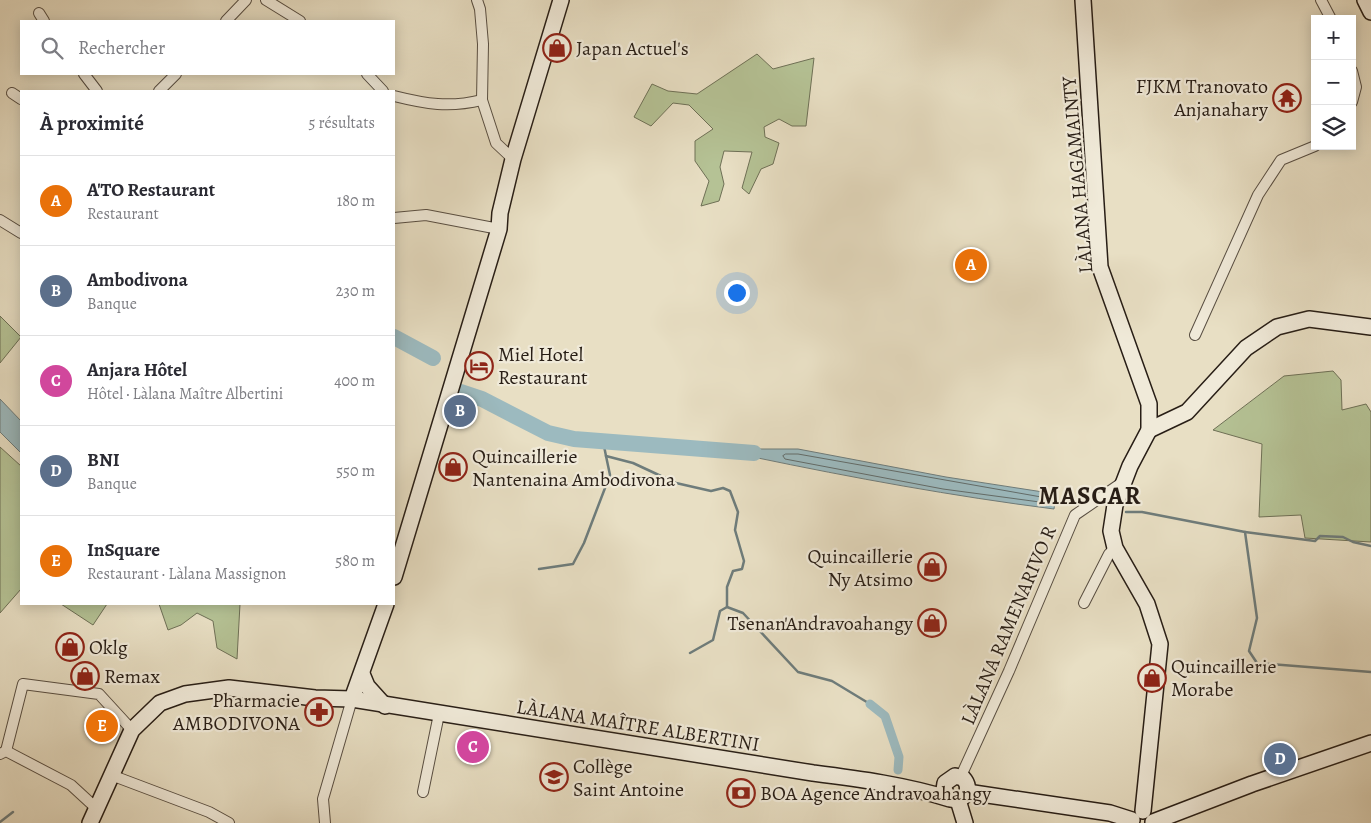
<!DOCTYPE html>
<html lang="fr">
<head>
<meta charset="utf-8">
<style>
	body { margin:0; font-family:Alegreya,serif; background:#f2f2f3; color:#2b2b33 }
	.controls { position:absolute; right:15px; top:15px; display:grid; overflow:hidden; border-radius:0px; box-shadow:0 2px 12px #0003 }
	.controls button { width:45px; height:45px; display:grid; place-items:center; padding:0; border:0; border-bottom:1px solid #e1e1e2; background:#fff; color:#2b2b33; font:25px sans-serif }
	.you { position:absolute; left:736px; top:292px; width:18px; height:18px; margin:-12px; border:4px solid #fff; border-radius:50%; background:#1a73e8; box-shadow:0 0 0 8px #1a73e833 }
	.badge { display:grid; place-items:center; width:32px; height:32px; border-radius:50%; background:#8f2418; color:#fff; font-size:16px; font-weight:700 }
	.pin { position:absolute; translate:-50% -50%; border:2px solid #fff; box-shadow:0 1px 5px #0006 }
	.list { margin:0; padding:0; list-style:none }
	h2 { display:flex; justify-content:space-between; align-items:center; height:65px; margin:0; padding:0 20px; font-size:21px }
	h2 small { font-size:16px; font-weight:400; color:#7c7c81 }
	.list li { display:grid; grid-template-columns:32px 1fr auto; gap:15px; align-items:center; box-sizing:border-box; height:90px; padding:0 20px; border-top:1px solid #e1e1e2 }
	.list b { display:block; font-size:19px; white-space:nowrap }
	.list p { margin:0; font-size:16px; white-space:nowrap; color:#7c7c81 }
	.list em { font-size:16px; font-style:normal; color:#7c7c81 }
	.icon { flex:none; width:28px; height:28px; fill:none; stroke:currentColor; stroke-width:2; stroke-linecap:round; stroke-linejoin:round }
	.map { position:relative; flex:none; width:1371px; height:823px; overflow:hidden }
	.search { position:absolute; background:#fff; box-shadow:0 2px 12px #0003; left:20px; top:20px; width:375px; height:55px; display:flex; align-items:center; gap:12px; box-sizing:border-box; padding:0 18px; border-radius:0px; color:#7c7c81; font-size:19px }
	.panel { position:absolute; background:#fff; box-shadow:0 2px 12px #0003; left:20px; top:90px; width:375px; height:515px; border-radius:0px }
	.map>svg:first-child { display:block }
</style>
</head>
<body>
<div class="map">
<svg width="1371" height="823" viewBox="0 0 1371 823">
	<rect width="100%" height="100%" fill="#e8dfc4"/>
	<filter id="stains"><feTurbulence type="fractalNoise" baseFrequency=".004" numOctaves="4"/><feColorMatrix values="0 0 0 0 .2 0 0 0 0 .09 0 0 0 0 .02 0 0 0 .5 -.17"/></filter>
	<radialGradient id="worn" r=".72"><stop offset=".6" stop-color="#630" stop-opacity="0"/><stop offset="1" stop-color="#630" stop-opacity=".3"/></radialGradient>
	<g fill="#b5c295" stroke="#6e7056">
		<path d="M757 54 773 69 814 58 806 126H792L779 119 764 127 765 137 779 143 773 164 761 169 749 194 742 188 752 152 724 151 720 167 724 184 719 201 701 206 709 181 695 161V141L713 129 689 105 673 103 651 126 634 117 652 84 668 91 697 94Z"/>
		<path d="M0 316 21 337 0 363Z"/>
		<path d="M1333 371 1341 380 1342 410 1366 404 1371 412V542L1305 538 1301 515 1259 517 1262 444 1213 430 1284 376Z"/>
		<path d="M0 447 21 466V589L0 613Z"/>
		<path d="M61 604H107L93 625Z"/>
		<path d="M159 604H240L237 659 217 648 213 621 197 613 181 625 168 630Z"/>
	</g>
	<g fill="#9cbabf" stroke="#6e7c7b">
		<path d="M0 399 21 421V453L0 432Z"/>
		<path d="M754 449H798L946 477 1056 494 1054 509C952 496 854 478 753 457Z"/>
	</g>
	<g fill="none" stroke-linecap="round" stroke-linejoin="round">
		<path stroke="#626c6a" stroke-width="1" d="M786 454H798L1047 498 1050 501 1047 503 943 489 785 459 783 456Z"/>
		<g stroke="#6e7c7b" stroke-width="2.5">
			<path d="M603 441 606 456 633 463 676 483 711 491 723 488 730 491 738 512 735 530 744 561 742 569 733 571 727 587V607L720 611 713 640 690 653"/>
			<path d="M1126 512H1142L1245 532 1257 618 1249 651 1257 663 1371 672"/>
			<path d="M1245 532 1315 541 1320 536 1343 537 1353 542 1371 546"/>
			<path d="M539 569 573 564 584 543 610 475 606 456"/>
			<path d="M727 607 743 613 798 672 832 681 870 704"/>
			<path d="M0 822 13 812"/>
		</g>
		<path stroke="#9cbabf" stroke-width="9" d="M870 704 885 716 899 757 898 770"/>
		<g stroke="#9cbabf" stroke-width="16">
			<path d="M394 337 433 358"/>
			<path d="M461 392 482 399 548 433 574 439 754 453"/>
		</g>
		<defs>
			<g id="street">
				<path d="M266 0 300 21"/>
				<path d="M477 0 480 9 483 44 482 100 496 143 513 159"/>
				<path d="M1321 0 1331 19"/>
				<path d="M39 13 44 21"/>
				<path d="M226 21 246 0"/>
				<path d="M1352 71 1356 87 1352 102"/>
				<path d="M84 74 97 91"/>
				<path d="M367 74 383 91"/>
				<path d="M159 91 176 74"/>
				<path d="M12 93 21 99"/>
				<path d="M394 96C426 104 449 108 482 100"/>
				<path d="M394 218 426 215 499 229"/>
				<path d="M0 220 21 233"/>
				<path d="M1195 335 1258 195 1281 160 1315 146"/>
				<path d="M1084 603 1109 554 1115 548"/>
				<path d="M6 751 23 684 99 694 132 730"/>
				<path d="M0 754 6 751 71 785 96 808"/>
				<path d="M111 775 209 812 229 823"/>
				<path d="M961 776 1009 671 1075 515 1123 482"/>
				<path d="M423 792 439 714"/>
				<path d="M325 823 323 799 352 699"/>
			</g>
			<g id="secondary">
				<path d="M1083 0 1100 267 1149 404V430L1130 466 1115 505 1111 531 1115 548 1147 604 1160 644 1143 811"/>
				<path d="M1365 0 1371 12"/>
				<path d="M1149 430 1187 412 1246 348 1277 327 1309 319 1371 327"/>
				<path d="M394 577 499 229 500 213 513 159 561 0"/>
				<path d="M362 674 367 686 385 706"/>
				<path d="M352 699 386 604"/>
				<path d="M967 792 1110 813 1132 820"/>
				<path d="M958 800 965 823"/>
				<path d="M1153 822 1252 784 1371 743"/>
				<path d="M90 823 132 730 160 703 185 694 229 688 315 698 352 699 813 773C860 779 905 785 950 799 965 802 973 789 963 778L955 776 945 783 944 790 950 799"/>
			</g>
		</defs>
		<use href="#street" stroke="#584e42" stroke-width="12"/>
		<use href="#secondary" stroke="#281e16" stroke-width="18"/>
		<use href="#street" stroke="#f0ead9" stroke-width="10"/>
		<use href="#secondary" stroke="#f0ead9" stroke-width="15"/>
	</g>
	<defs>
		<symbol id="shop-ring" viewBox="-11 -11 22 22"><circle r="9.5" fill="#f0ead9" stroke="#8f2418" stroke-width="1.5"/><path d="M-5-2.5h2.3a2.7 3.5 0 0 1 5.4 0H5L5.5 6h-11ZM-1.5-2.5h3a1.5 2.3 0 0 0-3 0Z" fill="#8f2418"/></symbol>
		<symbol id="temple-ring" viewBox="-11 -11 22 22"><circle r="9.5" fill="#f0ead9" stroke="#8f2418" stroke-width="1.5"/><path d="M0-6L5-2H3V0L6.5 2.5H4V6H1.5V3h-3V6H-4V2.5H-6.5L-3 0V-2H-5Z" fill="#8f2418"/></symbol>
		<symbol id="hotel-ring" viewBox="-11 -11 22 22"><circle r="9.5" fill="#f0ead9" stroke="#8f2418" stroke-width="1.5"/><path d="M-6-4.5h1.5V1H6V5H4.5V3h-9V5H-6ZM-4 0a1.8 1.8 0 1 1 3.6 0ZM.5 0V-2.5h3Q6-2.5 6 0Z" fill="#8f2418"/></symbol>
		<symbol id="pharmacy-ring" viewBox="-11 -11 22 22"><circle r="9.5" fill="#f0ead9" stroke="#8f2418" stroke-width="1.5"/><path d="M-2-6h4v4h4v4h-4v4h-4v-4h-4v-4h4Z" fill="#8f2418"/></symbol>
		<symbol id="school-ring" viewBox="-11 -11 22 22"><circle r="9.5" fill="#f0ead9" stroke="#8f2418" stroke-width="1.5"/><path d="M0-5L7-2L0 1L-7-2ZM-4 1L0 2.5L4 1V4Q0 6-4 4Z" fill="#8f2418"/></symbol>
		<symbol id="bank-ring" viewBox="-11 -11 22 22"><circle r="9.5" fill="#f0ead9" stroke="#8f2418" stroke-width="1.5"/><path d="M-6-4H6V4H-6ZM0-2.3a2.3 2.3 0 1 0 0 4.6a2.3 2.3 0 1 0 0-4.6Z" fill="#8f2418"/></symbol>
	</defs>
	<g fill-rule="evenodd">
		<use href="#shop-ring" x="541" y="32" width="32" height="32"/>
		<use href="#temple-ring" x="1271" y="82" width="32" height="32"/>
		<use href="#hotel-ring" x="463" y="350" width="32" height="32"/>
		<use href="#shop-ring" x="437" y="451" width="32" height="32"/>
		<use href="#shop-ring" x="916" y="551" width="32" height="32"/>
		<use href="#shop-ring" x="916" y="607" width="32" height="32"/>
		<use href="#shop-ring" x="54" y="631" width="32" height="32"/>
		<use href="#shop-ring" x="69" y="660" width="32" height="32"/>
		<use href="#shop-ring" x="1136" y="662" width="32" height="32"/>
		<use href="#pharmacy-ring" x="303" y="696" width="32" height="32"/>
		<use href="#school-ring" x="538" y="761" width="32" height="32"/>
		<use href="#bank-ring" x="725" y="777" width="32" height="32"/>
	</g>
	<g text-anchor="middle" stroke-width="4.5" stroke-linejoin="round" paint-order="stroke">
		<g font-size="20" fill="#281e16" stroke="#f0ead9" text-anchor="start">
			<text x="576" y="55">Japan Actuel's</text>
			<text x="1268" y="93" text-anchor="end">FJKM Tranovato<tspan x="1268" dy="23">Anjanahary</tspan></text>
			<text x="498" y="361">Miel Hotel<tspan x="498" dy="23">Restaurant</tspan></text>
			<text x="472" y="463">Quincaillerie<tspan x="472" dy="23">Nantenaina Ambodivona</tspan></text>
			<text x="913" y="563" text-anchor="end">Quincaillerie<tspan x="913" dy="23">Ny Atsimo</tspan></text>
			<text x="913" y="630" text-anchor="end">Tsenan'Andravoahangy</text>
			<text x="89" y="654">Oklg</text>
			<text x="1171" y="673">Quincaillerie<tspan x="1171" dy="23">Morabe</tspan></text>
			<text x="104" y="683">Remax</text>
			<text x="300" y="707" text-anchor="end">Pharmacie<tspan x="300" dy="23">AMBODIVONA</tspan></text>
			<text x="573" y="773">Collège<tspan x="573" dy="23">Saint Antoine</tspan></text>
			<text x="760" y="800">BOA Agence Andravoahangy</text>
		</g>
		<g font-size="20" fill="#281e16" stroke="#f0ead9">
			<text transform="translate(1077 175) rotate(-95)" y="7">LÀLANA HAGAMAINTY</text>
			<text transform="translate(1008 625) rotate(-67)" y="7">LÀLANA RAMENARIVO R</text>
			<text transform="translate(638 725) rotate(9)" y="7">LÀLANA MAÎTRE ALBERTINI</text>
		</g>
		<g font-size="25" font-weight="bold" letter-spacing="1" fill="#281e16" stroke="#f0ead9">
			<text x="1090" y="504">MASCAR</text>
		</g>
	</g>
	<rect width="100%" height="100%" filter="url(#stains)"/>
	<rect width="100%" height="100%" fill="url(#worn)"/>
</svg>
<div class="controls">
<button>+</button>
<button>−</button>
<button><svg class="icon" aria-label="layers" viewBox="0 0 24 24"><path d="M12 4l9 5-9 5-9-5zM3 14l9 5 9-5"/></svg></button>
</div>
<div class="you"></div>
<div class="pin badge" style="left:971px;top:265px;background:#e8710a">A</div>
<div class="pin badge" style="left:460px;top:411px;background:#5c6f8a">B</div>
<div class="pin badge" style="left:473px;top:747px;background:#d1479c">C</div>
<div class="pin badge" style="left:1280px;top:759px;background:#5c6f8a">D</div>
<div class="pin badge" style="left:102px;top:726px;background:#e8710a">E</div>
<div class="search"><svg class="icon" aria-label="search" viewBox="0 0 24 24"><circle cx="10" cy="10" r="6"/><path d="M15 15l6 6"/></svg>Rechercher</div>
<section class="panel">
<h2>À proximité<small>5 résultats</small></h2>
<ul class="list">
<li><span class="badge" style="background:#e8710a">A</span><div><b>A'TO Restaurant</b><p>Restaurant</p></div><em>180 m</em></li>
<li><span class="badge" style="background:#5c6f8a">B</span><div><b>Ambodivona</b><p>Banque</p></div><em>230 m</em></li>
<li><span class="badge" style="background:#d1479c">C</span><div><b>Anjara Hôtel</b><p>Hôtel · Làlana Maître Albertini</p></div><em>400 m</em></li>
<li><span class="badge" style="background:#5c6f8a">D</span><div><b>BNI</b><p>Banque</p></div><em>550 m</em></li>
<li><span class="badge" style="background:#e8710a">E</span><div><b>InSquare</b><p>Restaurant · Làlana Massignon</p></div><em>580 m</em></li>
</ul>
</section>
</div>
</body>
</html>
